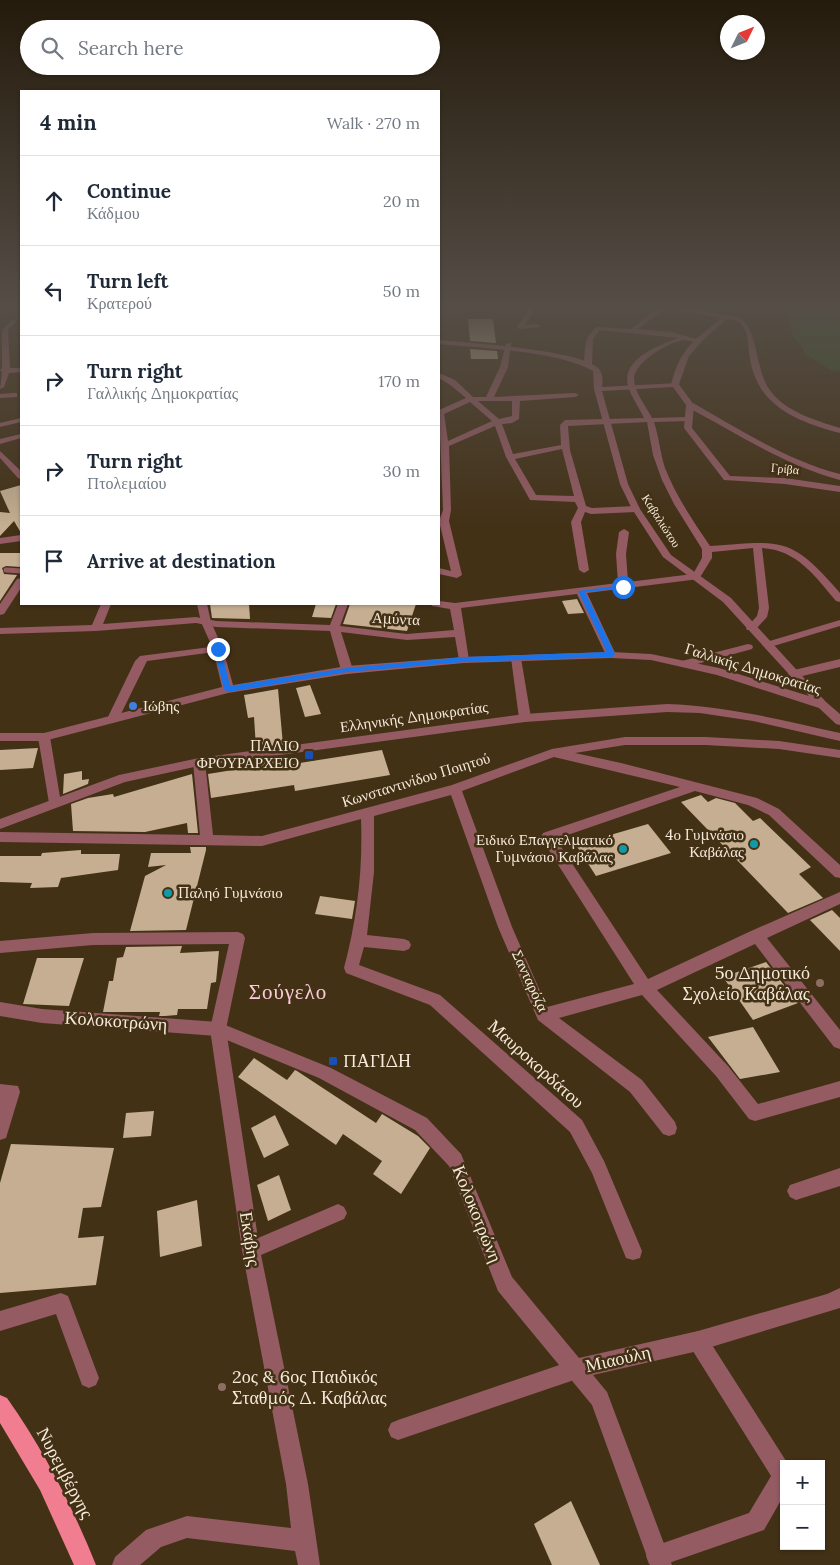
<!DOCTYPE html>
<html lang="en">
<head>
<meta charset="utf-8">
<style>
	body { margin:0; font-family:Lora,serif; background:#f6f6f7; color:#1f2937 }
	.controls { position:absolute; right:15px; bottom:15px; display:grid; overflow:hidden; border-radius:0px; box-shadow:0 1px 4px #0004 }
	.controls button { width:45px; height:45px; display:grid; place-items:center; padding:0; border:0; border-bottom:1px solid #e0e1e3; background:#fff; color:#1f2937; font:25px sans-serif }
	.compass { position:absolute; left:720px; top:15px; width:45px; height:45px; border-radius:50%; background:#fff; box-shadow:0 1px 4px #0004; rotate:47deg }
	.stop { position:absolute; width:15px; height:15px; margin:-11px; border:4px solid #1a73e8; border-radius:50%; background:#fff }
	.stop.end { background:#1a73e8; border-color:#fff; box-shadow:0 1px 5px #0008 }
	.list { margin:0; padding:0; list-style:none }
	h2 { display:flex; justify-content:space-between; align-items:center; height:65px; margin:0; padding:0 20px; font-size:21px }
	h2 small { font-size:16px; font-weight:400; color:#747a83 }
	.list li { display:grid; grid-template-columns:32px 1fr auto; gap:15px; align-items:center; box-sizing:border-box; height:90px; padding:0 20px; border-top:1px solid #e0e1e3 }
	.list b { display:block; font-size:19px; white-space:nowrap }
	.list p { margin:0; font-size:16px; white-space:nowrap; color:#747a83 }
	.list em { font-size:16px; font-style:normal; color:#747a83 }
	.icon { flex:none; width:28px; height:28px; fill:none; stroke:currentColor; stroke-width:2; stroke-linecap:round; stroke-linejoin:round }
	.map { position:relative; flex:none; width:840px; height:1565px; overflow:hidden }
	.search { position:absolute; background:#fff; box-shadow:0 1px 4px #0004; left:20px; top:20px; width:420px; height:55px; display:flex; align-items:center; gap:12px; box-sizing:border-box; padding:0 18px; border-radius:28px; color:#747a83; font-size:19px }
	.panel { position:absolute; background:#fff; box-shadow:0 1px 4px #0004; left:20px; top:90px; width:420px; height:515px; border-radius:0px }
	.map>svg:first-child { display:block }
</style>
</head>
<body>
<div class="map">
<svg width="840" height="1565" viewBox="0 0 840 1565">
	<rect width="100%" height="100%" fill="#433116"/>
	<path fill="#375223" d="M798 308H823L840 312V371L831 370 805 354 803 347 793 337 786 312Z"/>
	<g fill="#c5ae91">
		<path d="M468 319H493L496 343 470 341Z"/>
		<path d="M470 349 497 351 498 359H471Z"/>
		<path d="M21 485V533L14 521 0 536V512L10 513 0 491Z"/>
		<path d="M0 553H21V567L6 566 2 568 4 574 17 575 0 601Z"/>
		<path d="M577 599 584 613 568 614 562 601Z"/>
		<path d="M210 604H249L250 619 212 618Z"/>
		<path d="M316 604H336L331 618 312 617Z"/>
		<path d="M350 604H416L407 631 343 624Z"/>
		<path d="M310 685 321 714 305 717 296 688Z"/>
		<path d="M278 689 283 745 256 748 254 717 248 718 244 695Z"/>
		<path d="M38 748 33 768 0 770V750Z"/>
		<path d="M382 750 390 775 295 791 294 785 211 798 208 774 258 766 257 760 284 756 287 765Z"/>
		<path d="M82 771V780L89 779 88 784 63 794 64 774Z"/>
		<path d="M192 774 198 833H188L187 823 145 832 73 831 71 804 88 798 113 794 114 797Z"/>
		<path d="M701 795 708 802 716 798 735 803 753 821 760 818 811 867 799 874 823 898 788 913 681 802Z"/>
		<path d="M648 824 671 853 596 876 576 845Z"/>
		<path d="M190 847H206V850L186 930 130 931 145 876 166 865 148 867 151 853H191Z"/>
		<path d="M81 850V854H120L118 870 61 878 58 887 30 888 32 883 0 882V856H41L42 853Z"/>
		<path d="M320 896 355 901 352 919 315 914Z"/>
		<path d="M832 910 840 918V951L810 920Z"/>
		<path d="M182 946 180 953 219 951 216 982 211 983 207 1009H178L177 1015 165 1016H159L160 1012H103L109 981H113L117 958 123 957 126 947Z"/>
		<path d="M37 958H84L69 1006 23 1004Z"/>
		<path d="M766 962 798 1003 753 1020 723 977Z"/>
		<path d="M753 1027 780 1072 740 1079 708 1037Z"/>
		<path d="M254 1058 287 1080 295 1070 297 1071 376 1123 382 1114 418 1136 430 1148 401 1194 373 1174 382 1161 343 1134 336 1145 238 1077Z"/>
		<path d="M154 1111 151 1136 123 1138 126 1113Z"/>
		<path d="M275 1115 289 1145 264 1158 251 1128Z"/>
		<path d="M11 1144 114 1148 101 1207 83 1208 78 1238 104 1236 96 1285 0 1293V1183Z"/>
		<path d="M279 1175 291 1210 268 1221 257 1185Z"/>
		<path d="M197 1200 202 1246 160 1257 157 1211Z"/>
		<path d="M571 1501 600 1565H552L534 1524Z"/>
	</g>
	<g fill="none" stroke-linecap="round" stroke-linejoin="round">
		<path stroke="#945b63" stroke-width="5" d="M6 570 21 571"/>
		<g fill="#945b63" fill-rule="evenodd">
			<path d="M527 308H533V313L525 325 537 324 540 326 539 327 520 329 517 327 527 313Z"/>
			<path d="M658 308H666L638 329 671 332 696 339 721 318 667 308H684L738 317C758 325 755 369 769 389 785 412 815 420 840 428V433C813 426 783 416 765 394 757 384 752 371 750 359 748 348 749 333 742 325 738 320 733 320 727 319L702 341 689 356 678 387 671 385C675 368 681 354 693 342 691 341 688 340 685 340 671 340 635 362 634 378 634 392 646 406 652 418L688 417 692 419 688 421 654 422C659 437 660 453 665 468 676 496 693 521 710 546 782 541 790 535 840 593V602L836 601C815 576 797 550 762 548L769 608 767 617 755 630H747L746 628 757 616 759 608 753 548 712 552V558L699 579 587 593 616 655 611 658 606 655 577 594 461 608 469 660 464 663 459 660 455 637 407 640 341 632 353 670 347 674 341 670 330 631 216 627 196 623 96 631 0 634V628L92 625 101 604H111L103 624 196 617 216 621 330 625 338 604H348L340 626 407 634 454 630 450 609 432 606 431 604H439V601L455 603 618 583 616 554 619 532 624 529 629 532 626 554 628 582 693 574 702 558V549L674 504 662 480 653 455 647 422 568 426 570 450 586 506 592 508 636 506 640 509 636 512 591 514 585 512 581 522 589 570 584 573 579 570 571 522 578 508 575 502 530 500 506 457 495 426 449 446 451 510 449 521 462 575 457 578 439 574V568L451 571 439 521 443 510 439 410 466 398 449 384 439 378V373L455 380 473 397H486L500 367 506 344 511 343 508 367 494 397 575 393 579 395 575 397 520 401 519 419 512 423 502 424 513 454 561 445 560 425 565 420 644 418C639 407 631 397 628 386 621 359 658 346 678 338L600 330 593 339 592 364 588 366 584 364C585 349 584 336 597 327L631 329ZM478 401H512V416L499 419ZM470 402 492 421 448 441 444 414ZM562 449 574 496 536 495 515 459Z"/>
			<path d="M12 320 17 321 8 330 10 368H21V372L9 373 4 387 0 389 2 373 0 369H2V330Z"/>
			<path d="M14 393H17V397L0 398V394Z"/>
			<path d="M687 403H693C741 430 786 460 840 474V480C784 465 738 434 687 407Z"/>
			<path d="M21 418V422L0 427V423Z"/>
			<path d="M21 434V438L0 444V439Z"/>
			<path d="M0 451 21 471V479L18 478 0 458Z"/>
			<path d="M21 535V541L0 544V538Z"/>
			<path d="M21 578V588L4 614 0 615V604L17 579Z"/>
			<path d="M840 620V626L767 648 762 645 763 643Z"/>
			<path d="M748 644 752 645 753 647 752 649 686 667 681 663 682 661Z"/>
			<path d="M218 646 223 649 222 651 147 661 117 722H109L107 719 135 661 140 656Z"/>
			<path d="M516 655 521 658 531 718 525 722 519 718 511 658Z"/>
			<path d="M840 659V667L794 678 788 674 790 671Z"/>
			<path d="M44 733 50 737 61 803 60 806H50L49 803 38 737Z"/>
			<path d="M625 737H706L779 741 840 750V758L779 749 706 745H625L575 753 621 763 757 798 779 809 840 865V878L835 877 769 815 748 805 695 791 556 839 648 979 751 931 840 892V904L767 938 840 1030V1049L834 1047 755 944 657 990 728 1066 758 1104 840 1081V1097L755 1121 749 1119 716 1076 642 995 559 1018 642 1080 675 1122 677 1128 675 1134 669 1136 663 1134 630 1092 538 1020 498 927 451 795 374 816V872L367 935 404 939 409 941 411 945 409 949 404 951 364 947 359 965 440 995 582 1120 604 1161 642 1251 640 1258 633 1260 626 1258 592 1173 570 1132 430 1005 346 973 344 968C357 919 363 870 361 819L262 846 0 842V832L200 835 193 762 199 758 205 762 213 835 262 836 452 785 552 749ZM554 757 680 787 543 833 541 837 543 841 634 984 547 1007 512 927 462 791Z"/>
			<path d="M238 932 243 934 245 938 226 1029 258 1238 338 1204 344 1207 347 1213 344 1219 261 1255 308 1484 320 1565H298L295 1551 187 1538 161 1547 140 1565H112L115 1557 146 1530 187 1516 291 1528 286 1484 242 1250 210 1029 229 944 93 945 0 953V941L93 933Z"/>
			<path d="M0 1084 18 1086 20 1092 6 1138 0 1140Z"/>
			<path d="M840 1168V1186L796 1200 790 1197 787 1191 790 1185Z"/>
			<path d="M61 1293 68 1296 99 1378 96 1385 89 1388 82 1385 56 1314 0 1331V1311Z"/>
			<path d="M698 1331 705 1334 788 1464H784V1495L764 1530 663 1565 649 1564 646 1556 649 1548 749 1513 771 1476 691 1348 688 1341 691 1334Z"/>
			<path d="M577 1359 584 1362 587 1369 584 1376 577 1379 398 1440 391 1437 388 1430 391 1423 398 1420Z"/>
		</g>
		<g fill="#945b63" fill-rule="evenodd">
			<path d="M439 340C470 343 579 350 598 368 603 373 603 380 602 387L678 383 694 405 692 428 730 476 785 478 840 486V492L785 484 724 480 684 428 686 405 673 387 602 391 628 484 640 509 671 555 731 598 826 702 840 714V725L836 724 819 708 717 675 651 660 611 658 464 663 347 674 228 693 44 741H0V733H44L222 687 213 649 201 622 197 604H207L211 622 223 649 233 685 347 666 464 657 611 652 651 654 719 668 809 696 723 602 663 557 632 509 620 484 594 389 593 371C559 351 480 348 439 344Z"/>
			<path d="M667 704C726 706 782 720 840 733V741L753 721 700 713 667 712 525 722 199 766 125 782 0 829V819L119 775 199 758 525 714Z"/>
			<path d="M0 1002 42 1009 218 1022 331 1068 427 1118 461 1154 512 1277 579 1358 698 1331 827 1294 840 1288V1308L698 1351 593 1375 607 1392 672 1565H650L592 1405 498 1291 449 1166 415 1130 319 1078 217 1036 42 1023 0 1016Z"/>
		</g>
		<path fill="#f07d90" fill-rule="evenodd" d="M0 1395 7 1398C44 1450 72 1506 96 1565H74L40 1490 0 1423Z"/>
	</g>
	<linearGradient id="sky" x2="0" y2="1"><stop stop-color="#251b0c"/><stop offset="0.58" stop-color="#554e47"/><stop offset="1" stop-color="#554e47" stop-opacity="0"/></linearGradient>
	<rect width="840" height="527" fill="url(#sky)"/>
	<path fill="#1a73e8" d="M623 585 626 588 585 592 615 654 612 657 464 662 347 672 228 692 224 689 214 649 218 647 221 649 230 686 347 668 464 657 607 652 578 591Z"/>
	<circle fill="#3f7fe0" stroke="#433116" stroke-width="2" cx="133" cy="706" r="5"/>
	<g fill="#1a4fb4" stroke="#433116" stroke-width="2">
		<rect x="304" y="750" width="10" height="10" rx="2.5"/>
		<rect x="328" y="1056" width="10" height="10" rx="2.5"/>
	</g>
	<g fill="#0f9aa8" stroke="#433116" stroke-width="2">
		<circle cx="754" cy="844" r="5"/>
		<circle cx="623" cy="849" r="5"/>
		<circle cx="168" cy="893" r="5"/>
	</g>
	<g fill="#8d6e63" stroke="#433116" stroke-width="2">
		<circle cx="820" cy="983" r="5"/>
		<circle cx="222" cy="1387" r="5"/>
	</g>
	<g text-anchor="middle" stroke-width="5" stroke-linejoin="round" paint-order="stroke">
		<g font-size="12" fill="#f6eadb" stroke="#433116">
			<text transform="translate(785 469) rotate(5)" y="4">Γρίβα</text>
			<text transform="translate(661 521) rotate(57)" y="4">Καβαλιώτου</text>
		</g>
		<g font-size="15" fill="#f6eadb" stroke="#433116">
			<text transform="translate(396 619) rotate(3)" y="5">Αμύντα</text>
			<text transform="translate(753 669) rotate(17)" y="5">Γαλλικής Δημοκρατίας</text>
			<text transform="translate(414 717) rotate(-8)" y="5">Ελληνικής Δημοκρατίας</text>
			<text transform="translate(416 780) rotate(-17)" y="5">Κωνσταντινίδου Ποιητού</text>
			<text transform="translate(530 981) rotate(65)" y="5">Σανταρόζα</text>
		</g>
		<g font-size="15" fill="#f6eadb" stroke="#433116" text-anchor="end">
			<text x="143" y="711" text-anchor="start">Ιώβης</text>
			<text x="299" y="751">ΠΑΛΙΟ<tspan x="299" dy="17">ΦΡΟΥΡΑΡΧΕΙΟ</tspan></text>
			<text x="744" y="840">4ο Γυμνάσιο<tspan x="744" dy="17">Καβάλας</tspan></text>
			<text x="613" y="845">Ειδικό Επαγγελματικό<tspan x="613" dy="17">Γυμνάσιο Καβάλας</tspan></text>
			<text x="178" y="898" text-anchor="start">Παληό Γυμνάσιο</text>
		</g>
		<g font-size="18" fill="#f6eadb" stroke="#433116" text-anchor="start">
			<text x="810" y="979" text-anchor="end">5ο Δημοτικό<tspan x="810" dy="21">Σχολείο Καβάλας</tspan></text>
			<text x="343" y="1067">ΠΑΓΙΔΗ</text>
			<text x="232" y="1383">2ος &amp; 6ος Παιδικός<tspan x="232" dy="21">Σταθμός Δ. Καβάλας</tspan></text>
		</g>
		<g font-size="18" fill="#f6eadb" stroke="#433116">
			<text transform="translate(116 1021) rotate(4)" y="6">Κολοκοτρώνη</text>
			<text transform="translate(536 1064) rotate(42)" y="6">Μαυροκορδάτου</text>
			<text transform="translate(477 1214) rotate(68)" y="6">Κολοκοτρώνη</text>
			<text transform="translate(250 1239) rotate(81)" y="6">Εκάβης</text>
			<text transform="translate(618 1359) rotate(-13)" y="6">Μιαούλη</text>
			<text transform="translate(65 1473) rotate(62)" y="6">Νυρεμβέργης</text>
		</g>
		<g font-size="21" letter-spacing="1" fill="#fdcbda" stroke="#433116">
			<text x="288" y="999">Σούγελο</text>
		</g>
	</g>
</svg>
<div class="controls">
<button>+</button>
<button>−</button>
</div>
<svg class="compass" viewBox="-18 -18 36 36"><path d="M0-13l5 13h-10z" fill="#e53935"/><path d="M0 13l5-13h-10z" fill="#747a83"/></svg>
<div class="stop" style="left:623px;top:587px"></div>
<div class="stop end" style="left:218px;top:649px"></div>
<div class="search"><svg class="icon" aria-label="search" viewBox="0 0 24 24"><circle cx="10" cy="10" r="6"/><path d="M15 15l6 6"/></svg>Search here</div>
<section class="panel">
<h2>4 min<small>Walk · 270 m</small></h2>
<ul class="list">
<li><svg class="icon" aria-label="ahead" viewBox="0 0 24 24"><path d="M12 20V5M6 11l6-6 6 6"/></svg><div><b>Continue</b><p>Κάδμου</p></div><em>20 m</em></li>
<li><svg class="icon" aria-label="left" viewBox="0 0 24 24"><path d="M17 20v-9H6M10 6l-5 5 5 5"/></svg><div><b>Turn left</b><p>Κρατερού</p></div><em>50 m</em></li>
<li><svg class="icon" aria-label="right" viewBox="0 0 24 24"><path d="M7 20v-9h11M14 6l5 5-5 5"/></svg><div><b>Turn right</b><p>Γαλλικής Δημοκρατίας</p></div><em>170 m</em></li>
<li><svg class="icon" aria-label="right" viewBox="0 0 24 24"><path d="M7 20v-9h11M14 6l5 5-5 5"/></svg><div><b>Turn right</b><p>Πτολεμαίου</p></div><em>30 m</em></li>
<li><svg class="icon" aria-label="arrive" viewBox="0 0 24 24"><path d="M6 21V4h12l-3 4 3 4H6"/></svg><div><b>Arrive at destination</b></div></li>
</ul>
</section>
</div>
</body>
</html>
